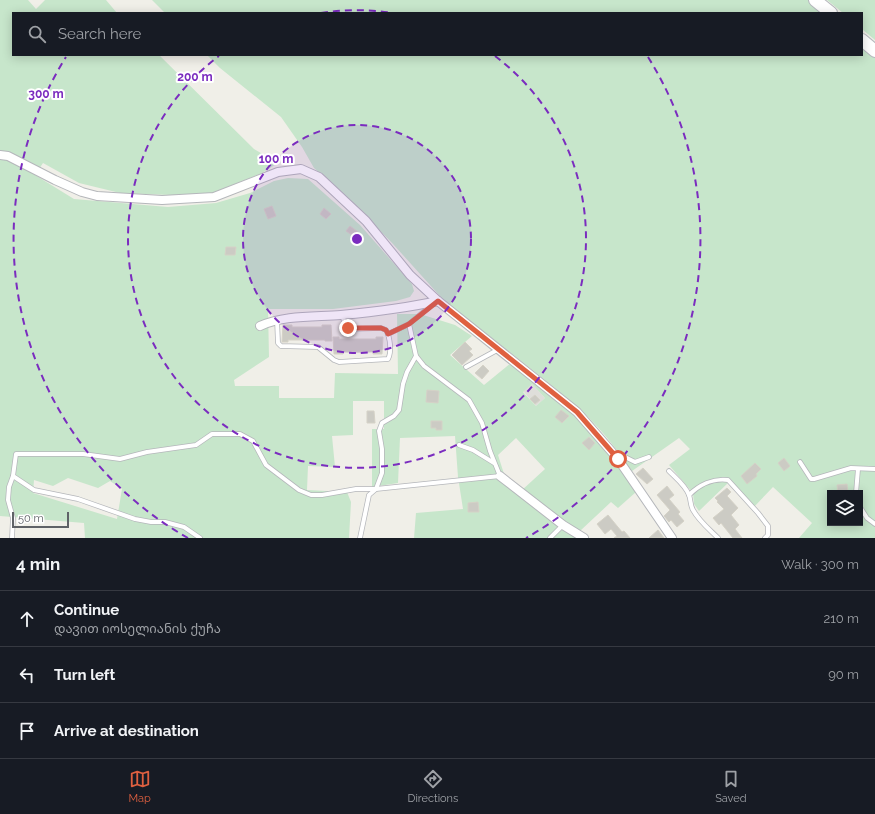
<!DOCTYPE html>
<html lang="en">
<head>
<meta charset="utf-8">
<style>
	body { margin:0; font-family:Raleway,"Noto Sans Georgian",sans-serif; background:#20242c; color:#f1f3f6 }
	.controls { position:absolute; right:12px; bottom:12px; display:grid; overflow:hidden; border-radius:0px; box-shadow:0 2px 10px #0003 }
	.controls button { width:36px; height:36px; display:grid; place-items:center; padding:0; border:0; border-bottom:1px solid #363941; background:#171b24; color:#f1f3f6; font:20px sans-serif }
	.scale { position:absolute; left:12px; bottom:10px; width:57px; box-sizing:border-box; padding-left:4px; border:2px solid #5f6267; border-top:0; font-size:11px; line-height:14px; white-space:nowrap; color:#5f6267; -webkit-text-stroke:3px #fff; paint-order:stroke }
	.stop { position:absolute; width:12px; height:12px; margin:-9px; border:3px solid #df6040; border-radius:50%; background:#fff }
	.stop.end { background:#df6040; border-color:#fff; box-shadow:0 1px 4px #0008 }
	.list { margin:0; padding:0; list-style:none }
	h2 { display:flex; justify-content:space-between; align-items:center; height:52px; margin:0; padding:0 16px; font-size:17px }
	h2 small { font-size:13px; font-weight:400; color:#9ea1a6 }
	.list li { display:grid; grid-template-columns:26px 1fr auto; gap:12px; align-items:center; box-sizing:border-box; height:56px; padding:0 16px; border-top:1px solid #363941 }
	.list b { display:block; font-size:15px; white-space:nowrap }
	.list p { margin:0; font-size:13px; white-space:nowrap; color:#9ea1a6 }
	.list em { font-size:13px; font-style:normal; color:#9ea1a6 }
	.icon { flex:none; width:22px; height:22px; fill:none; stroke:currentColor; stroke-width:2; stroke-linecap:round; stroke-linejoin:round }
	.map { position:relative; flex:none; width:875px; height:538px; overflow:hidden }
	.search { position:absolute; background:#171b24; box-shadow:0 2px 10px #0003; left:12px; right:12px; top:12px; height:44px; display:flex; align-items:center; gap:10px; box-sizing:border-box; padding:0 14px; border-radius:0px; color:#9ea1a6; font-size:15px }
	.sheet { height:220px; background:#171b24 }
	nav { display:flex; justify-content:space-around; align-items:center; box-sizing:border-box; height:56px; border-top:1px solid #363941; background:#171b24; font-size:11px; color:#9ea1a6 }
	nav a { display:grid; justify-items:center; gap:2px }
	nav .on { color:#df6040 }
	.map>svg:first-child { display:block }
</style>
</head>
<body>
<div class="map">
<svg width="875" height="538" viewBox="0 0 875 538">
	<rect width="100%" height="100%" fill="#f0efe8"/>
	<path fill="#dfdeda" d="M532 384 545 398 536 406 523 391Z"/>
	<g fill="#c7e6cb" fill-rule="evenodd">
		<path d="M0 0H28L36 9 45 0H106L117 13H13V55H159L254 149 278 163 262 173 210 194 171 195 120 193 79 183 43 163 35 175 74 199 168 207 216 203 250 193 274 181 288 178 308 179 360 225 412 284 414 291 410 297 396 301 333 309H268L269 357 234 380 235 386H279V398H334L335 373 398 374 397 314H420L455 325 472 336 450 355 484 385 511 363 572 412 621 469 636 492 618 508 611 502 580 531 577 538H414L416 513 463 509 458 477 455 436 400 438 398 483 372 487V429H384V401H353V435L332 436 335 467 308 466 307 490 347 492 351 502 349 538H85L84 523 0 516ZM532 384 545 398 536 406 523 392ZM516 438 545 469 521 491 504 474 498 455ZM68 478 98 488 110 481 122 489 117 519 33 493 34 480 53 486Z"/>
		<path d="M152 0H811L826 13H165Z"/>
		<path d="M827 0H875V40L862 29V13H843Z"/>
		<path d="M862 45 875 57V538H799L812 523 773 487 753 508 729 482 699 511 694 504 693 493 669 465 690 449 679 438 632 471C619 452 604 433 588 417 556 387 520 361 487 334 474 324 460 316 448 305L393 244 353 203 314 168 302 147 281 117 220 68 207 55H862ZM830 493H860V523H830Z"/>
	</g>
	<g fill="#cccbc4" stroke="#d5d2c7">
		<path d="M272 206 276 216 268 219 264 209Z"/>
		<path d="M324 208 331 214 326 219 320 214Z"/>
		<path d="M350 226 358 232 355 237 346 231Z"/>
		<path d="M226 247H236L235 255H225Z"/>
		<path d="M283 325H292V327H322V325H331L332 341H325V340H288V342H282Z"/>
		<path d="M333 337H339V339H376V337H383L382 354H373V352H343V354H334Z"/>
		<path d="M465 342 472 349 469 351 473 355 462 365 452 355Z"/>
		<path d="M483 365 489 371 482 379 475 373Z"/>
		<path d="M427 390 439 391 438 403 426 402Z"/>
		<path d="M535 395 540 400 535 404 530 399Z"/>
		<path d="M561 410 569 416 562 423 555 417Z"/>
		<path d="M367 411H374L375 423H367Z"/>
		<path d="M431 421H442V430H436V428H431Z"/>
		<path d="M589 437 595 443 589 450 582 443Z"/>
		<path d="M784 458 790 466 784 471 778 463Z"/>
		<path d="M755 463 761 469 756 474 757 476 747 484 741 476Z"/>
		<path d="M643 468 653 479 647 484 636 474Z"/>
		<path d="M847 484 848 493H838L837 485Z"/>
		<path d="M667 486 674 495 669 499 680 512 678 514 684 521 677 527 671 520 669 522 664 516 670 510 657 495Z"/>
		<path d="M727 488 731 492 727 496 738 508 731 515 739 525 735 529 742 538H733L721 523 719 525 713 518 724 509 717 502 718 501 715 498Z"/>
		<path d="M478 502 479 512H468V503Z"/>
		<path d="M608 515 622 532 624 531 630 538H614L617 536 611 529 605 534 597 524Z"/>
		<path d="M658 530 664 538H649Z"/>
	</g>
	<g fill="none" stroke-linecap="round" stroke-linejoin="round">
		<defs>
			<g id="service">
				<path d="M277 320 278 343 281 346 318 347 334 360 339 362 388 359C392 352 390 337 386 330L381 328 348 329 344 324 343 315"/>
				<path d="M388 334 409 324"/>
				<path d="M466 367 499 349"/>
				<path d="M459 445 473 450 494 463"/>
				<path d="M618 459 625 457 635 462 649 457"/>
				<path d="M800 462 811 479H814L851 468 875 469"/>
				<path d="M669 471C676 478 686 486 689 495 691 500 690 505 693 510 699 521 709 529 718 538"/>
				<path d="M13 476 34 490 78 499 135 519 151 522H165L184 527 200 538"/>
				<path d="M856 493 858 469"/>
				<path d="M689 495C699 485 713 478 728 480L758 513 768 526V535L765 538"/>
				<path d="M860 507 867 518 875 524"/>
				<path d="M12 538 13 518 8 500 9 487 13 476 16 454H83L120 459 147 452 196 445 212 434H240L253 441 266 465 299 490 311 495H322L356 489H376L500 476 490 451 482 423 469 400 424 366 416 356"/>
				<path d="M360 538 369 495 376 489 382 473V449L379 431 382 423 394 416 399 410 403 384 407 372 416 356 409 324 434 303"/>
				<path d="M550 538 563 525"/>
			</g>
			<g id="minor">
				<path d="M0 155 8 156 55 180 82 192 97 196 162 200 214 197 278 172 301 169 319 177 366 221 410 275 438 301 577 412 618 459 672 538"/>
				<path d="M260 326C284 315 314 317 341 315 373 312 406 308 438 301"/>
				<path d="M500 476 563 525 584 538"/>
			</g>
			<g id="secondary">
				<path d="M815 0 831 13"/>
				<path d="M862 40 875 51"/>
			</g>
		</defs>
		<use href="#service" stroke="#b5b7bb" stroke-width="5.5"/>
		<use href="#minor" stroke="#b5b7bb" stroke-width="10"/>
		<use href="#secondary" stroke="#b6b9be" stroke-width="14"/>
		<use href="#service" stroke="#fff" stroke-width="4"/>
		<use href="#minor" stroke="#fff" stroke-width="8"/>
		<use href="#secondary" stroke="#fff" stroke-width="12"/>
	</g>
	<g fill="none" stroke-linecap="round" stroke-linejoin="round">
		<path stroke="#df6040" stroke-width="5" d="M348 328H381L386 330 388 334 409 324 438 301 577 412 618 459"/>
	</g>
	<circle cx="357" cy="239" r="114" fill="#7b2cbf" fill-opacity=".12"/>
	<g fill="none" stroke="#7b2cbf" stroke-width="2" stroke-dasharray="7 5">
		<circle cx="357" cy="239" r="114"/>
		<path d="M321 13A229 229 0 0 1 393 13M495 56A229 229 0 1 1 219 56"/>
		<path d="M188 538A343 343 0 0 1 66 57M648 57A343 343 0 0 1 526 538"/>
	</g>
	<circle cx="357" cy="239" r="6" fill="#7b2cbf" stroke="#fff" stroke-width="2"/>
	<g font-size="12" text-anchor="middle" font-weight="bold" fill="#7b2cbf" stroke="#fff" stroke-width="4" stroke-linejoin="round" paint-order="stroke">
		<text x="195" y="81">200 m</text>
		<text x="46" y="98">300 m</text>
		<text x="276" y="163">100 m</text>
	</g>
</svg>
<div class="controls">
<button><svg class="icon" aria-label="layers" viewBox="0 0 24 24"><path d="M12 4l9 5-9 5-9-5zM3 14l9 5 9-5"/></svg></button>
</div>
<div class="scale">50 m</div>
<div class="stop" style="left:618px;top:459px"></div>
<div class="stop end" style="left:348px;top:328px"></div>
<div class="search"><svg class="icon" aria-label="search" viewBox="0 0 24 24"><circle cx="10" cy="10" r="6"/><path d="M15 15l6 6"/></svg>Search here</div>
</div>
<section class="sheet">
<h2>4 min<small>Walk · 300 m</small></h2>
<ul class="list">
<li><svg class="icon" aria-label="ahead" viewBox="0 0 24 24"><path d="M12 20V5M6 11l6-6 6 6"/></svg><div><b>Continue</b><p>დავით იოსელიანის ქუჩა</p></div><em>210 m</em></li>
<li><svg class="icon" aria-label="left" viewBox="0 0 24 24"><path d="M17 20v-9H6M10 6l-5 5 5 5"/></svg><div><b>Turn left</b></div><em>90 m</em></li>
<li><svg class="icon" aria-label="arrive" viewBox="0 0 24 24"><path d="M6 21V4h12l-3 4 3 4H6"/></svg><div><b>Arrive at destination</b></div></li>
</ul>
</section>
<nav>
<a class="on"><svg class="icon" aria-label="map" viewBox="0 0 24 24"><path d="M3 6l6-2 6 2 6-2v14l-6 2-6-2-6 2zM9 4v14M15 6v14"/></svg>Map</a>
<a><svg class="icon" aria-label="directions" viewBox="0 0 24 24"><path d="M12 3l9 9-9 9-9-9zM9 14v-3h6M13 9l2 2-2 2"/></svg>Directions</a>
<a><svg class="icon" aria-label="saved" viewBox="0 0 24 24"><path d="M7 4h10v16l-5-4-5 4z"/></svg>Saved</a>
</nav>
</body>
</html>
